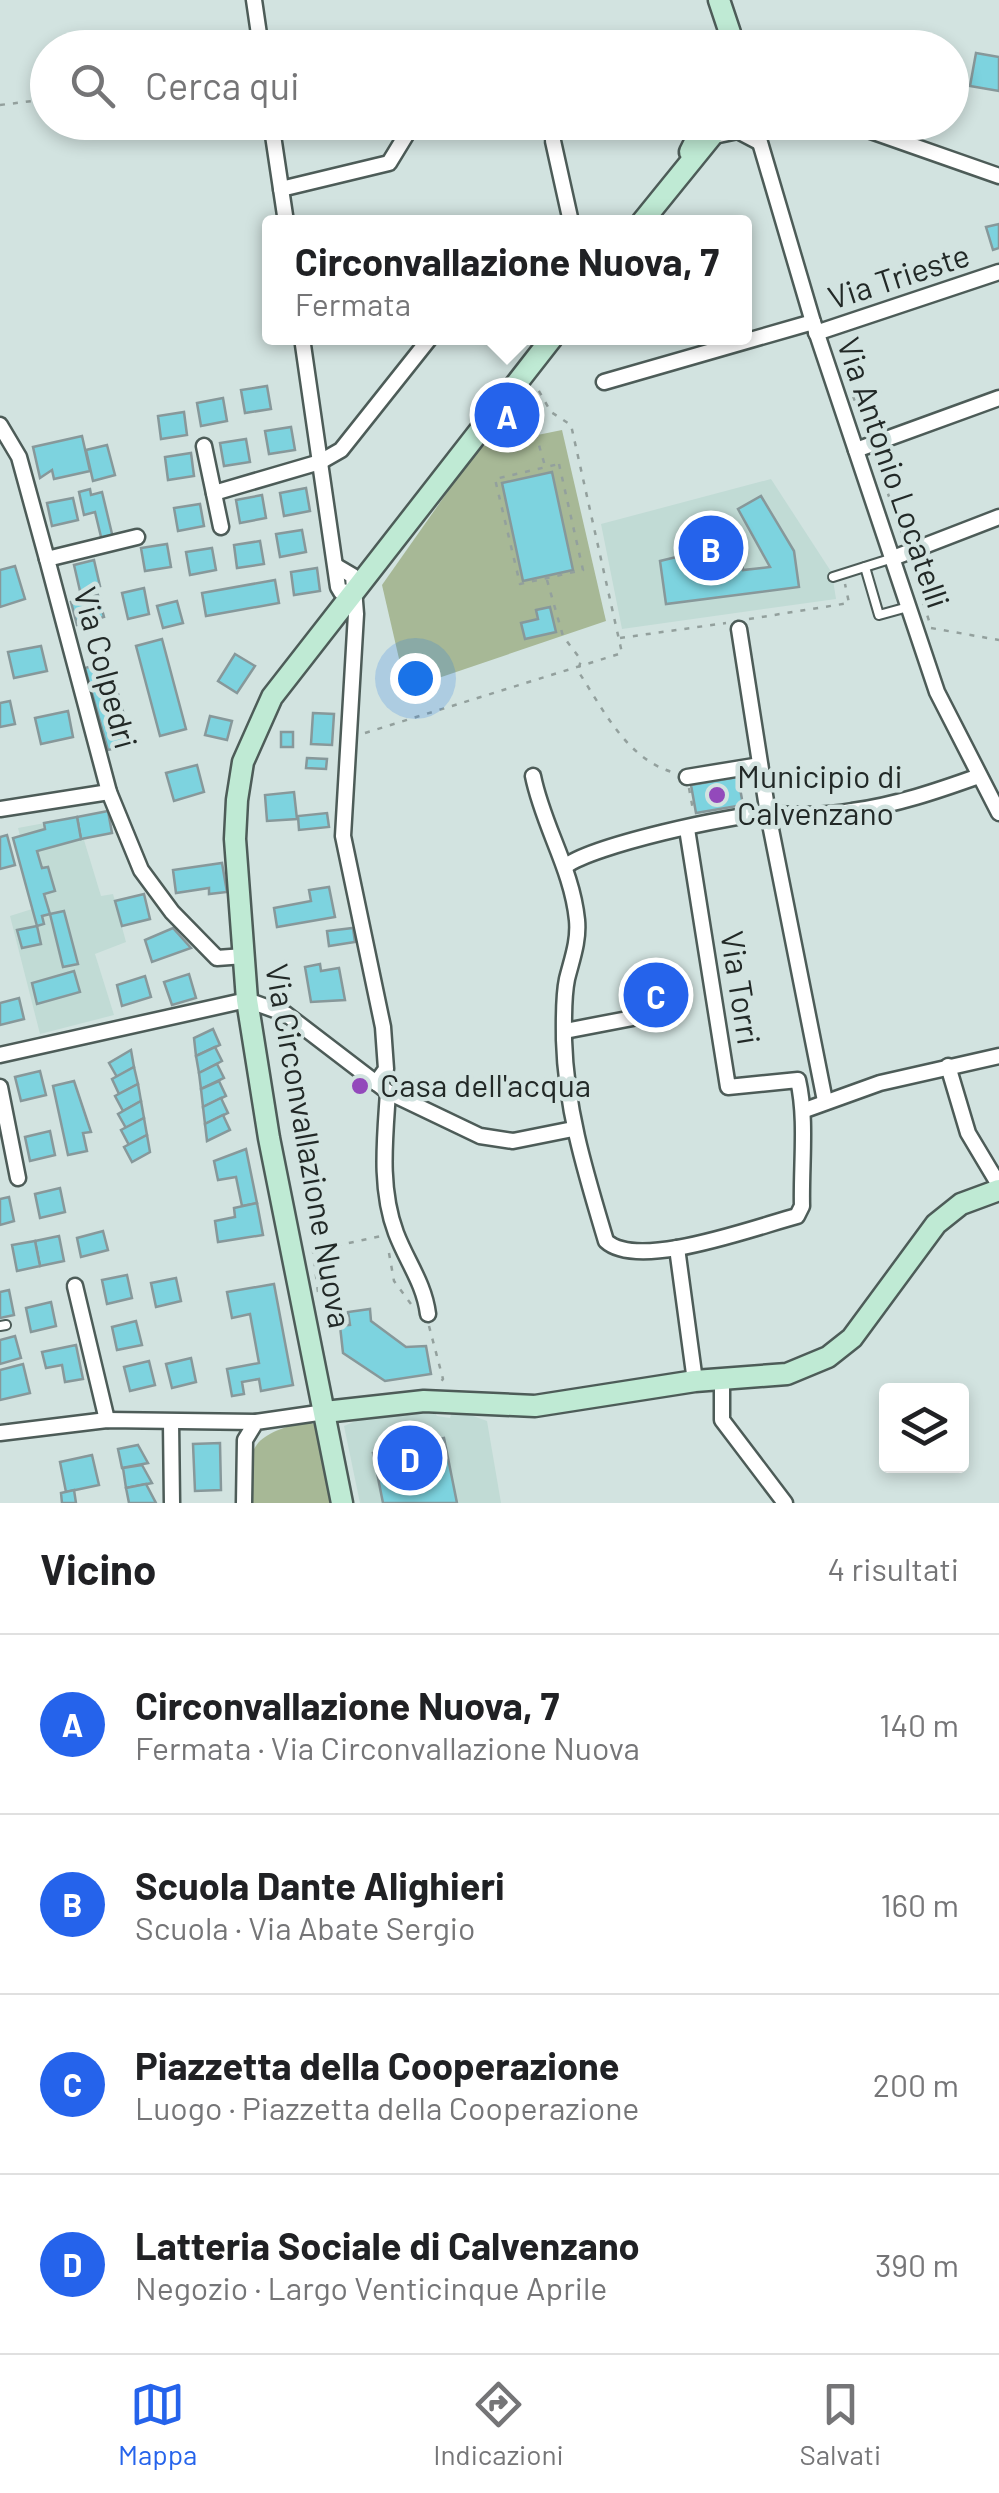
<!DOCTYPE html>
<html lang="it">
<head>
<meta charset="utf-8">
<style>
	body { margin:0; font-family:Barlow,sans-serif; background:#f2f2f2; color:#202124 }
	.controls { position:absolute; right:30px; bottom:30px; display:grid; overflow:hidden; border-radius:10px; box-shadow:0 5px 15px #0003 }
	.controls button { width:90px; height:90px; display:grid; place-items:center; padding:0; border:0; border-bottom:2px solid #e0e0e0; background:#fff; color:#202124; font:50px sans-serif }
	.you { position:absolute; left:415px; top:678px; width:35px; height:35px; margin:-25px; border:8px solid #fff; border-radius:50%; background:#1a73e8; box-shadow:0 0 0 15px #1a73e833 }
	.badge { display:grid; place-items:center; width:65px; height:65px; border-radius:50%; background:#2563eb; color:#fff; font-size:32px; font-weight:700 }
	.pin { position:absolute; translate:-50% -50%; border:5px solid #fff; box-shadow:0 2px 10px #0006 }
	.popup { position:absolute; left:262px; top:215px; width:490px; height:130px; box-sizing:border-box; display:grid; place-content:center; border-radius:10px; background:#fff; filter:drop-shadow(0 2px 8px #0005); font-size:32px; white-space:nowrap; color:#757577 }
	.popup b { font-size:38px; color:#202124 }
	.popup::after { content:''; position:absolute; left:50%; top:100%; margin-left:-20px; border:20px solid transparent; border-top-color:#fff }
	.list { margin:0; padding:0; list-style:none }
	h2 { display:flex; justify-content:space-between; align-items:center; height:130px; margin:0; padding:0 40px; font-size:42px }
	h2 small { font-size:32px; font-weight:400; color:#757577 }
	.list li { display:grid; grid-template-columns:65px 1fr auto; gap:30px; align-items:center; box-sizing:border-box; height:180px; padding:0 40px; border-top:2px solid #e0e0e0 }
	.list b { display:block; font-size:38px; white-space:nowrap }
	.list p { margin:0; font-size:32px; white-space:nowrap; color:#757577 }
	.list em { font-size:32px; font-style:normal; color:#757577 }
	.icon { flex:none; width:55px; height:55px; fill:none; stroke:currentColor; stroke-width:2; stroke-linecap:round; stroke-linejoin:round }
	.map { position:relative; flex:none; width:999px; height:1503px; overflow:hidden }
	.search { position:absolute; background:#fff; box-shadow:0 5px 15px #0003; left:30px; right:30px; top:30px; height:110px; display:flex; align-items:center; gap:25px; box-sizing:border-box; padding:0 35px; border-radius:55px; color:#757577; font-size:38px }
	.sheet { height:850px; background:#fff }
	nav { display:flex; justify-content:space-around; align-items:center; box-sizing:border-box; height:140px; border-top:2px solid #e0e0e0; background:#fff; font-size:28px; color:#757577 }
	nav a { display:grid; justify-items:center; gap:5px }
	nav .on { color:#2563eb }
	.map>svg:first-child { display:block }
</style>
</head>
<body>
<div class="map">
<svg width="999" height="1503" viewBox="0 0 999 1503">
	<rect width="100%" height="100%" fill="#d2e3e0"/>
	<g fill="#c1dbd5">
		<path d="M771 479 832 573 836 599 622 629 601 524Z"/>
		<path d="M77 817 101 896 113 894 126 942 95 954 114 1015 40 1034 10 916 32 909 13 838 20 836 18 828Z"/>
		<path d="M432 1409 437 1416 450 1418 452 1412H462L487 1421 501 1503H360L344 1426 363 1418Z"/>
	</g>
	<g fill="#a7b896">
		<path d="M562 430 606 621 406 689 382 585 479 447Z"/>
		<path d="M306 1421 318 1426 335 1503H253C246 1446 249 1437 306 1421Z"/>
	</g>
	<g fill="#7dd3df" stroke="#87989a" stroke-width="2.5">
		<path d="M976 53 999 57V91L970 86Z"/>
		<path d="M999 224V248L993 250 986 227Z"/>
		<path d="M267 386 271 409 245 413 241 390Z"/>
		<path d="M223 398 227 421 201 426 197 403Z"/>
		<path d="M184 412 187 435 161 439 158 416Z"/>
		<path d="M291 427 295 450 269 454 265 431Z"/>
		<path d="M82 436 90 471 54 479 52 470 40 478 33 447Z"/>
		<path d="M246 439 250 462 224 466 220 443Z"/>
		<path d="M107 445 115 475 93 481 86 450Z"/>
		<path d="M191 453 194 476 168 480 165 457Z"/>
		<path d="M552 472 573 570 523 581 502 483Z"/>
		<path d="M306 488 310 511 284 516 280 493Z"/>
		<path d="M90 489 91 495 102 492 113 538 102 541 95 512 84 515 79 492Z"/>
		<path d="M262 495 266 518 240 523 236 500Z"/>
		<path d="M761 496 794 551 799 587 666 604 660 561 705 550 707 564 742 559 743 570 770 567 738 509Z"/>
		<path d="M73 498 78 520 52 526 47 503Z"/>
		<path d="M200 504 204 526 178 531 174 508Z"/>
		<path d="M302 530 306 552 280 557 276 534Z"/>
		<path d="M260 541 264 564 237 568 234 545Z"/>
		<path d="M167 544 171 567 145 571 141 548Z"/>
		<path d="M212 548 216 570 190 575 186 552Z"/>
		<path d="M94 560 100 586 80 591 74 565Z"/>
		<path d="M15 566 25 599 0 607V570Z"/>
		<path d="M317 568 320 591 294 595 291 572Z"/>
		<path d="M275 580 279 603 206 616 202 593Z"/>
		<path d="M144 588 149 614 128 619 122 593Z"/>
		<path d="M98 595 104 617 77 625 71 602Z"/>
		<path d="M177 601 183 623 163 628 157 606Z"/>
		<path d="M550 607 556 632 525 639 521 623 538 619 536 610Z"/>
		<path d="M162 639 186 729 160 736 136 646Z"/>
		<path d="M41 646 47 671 14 678 8 652Z"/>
		<path d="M235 654 255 666 237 693 218 681Z"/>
		<path d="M109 661 132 744 108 750 85 668Z"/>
		<path d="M10 701 15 724 0 727V703Z"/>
		<path d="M68 711 73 737 41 744 35 718Z"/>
		<path d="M313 713 334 714 332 745 311 744Z"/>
		<path d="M210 716 232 721 227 740 205 735Z"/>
		<rect x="281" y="732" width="12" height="15"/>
		<path d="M307 758 327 759 326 769 306 768Z"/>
		<path d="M197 765 204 792 174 801 166 773Z"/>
		<path d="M738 777 743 805 696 813 691 785Z"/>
		<path d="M294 792 297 819 267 821 265 795Z"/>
		<path d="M108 811 112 833 81 839 77 817Z"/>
		<path d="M327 813 329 827 299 830 298 816Z"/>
		<path d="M77 817 81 839 37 851 42 868 48 867 55 891 44 894 50 914 42 916 44 924 37 926 13 838 45 829 44 823Z"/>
		<path d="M7 835 15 865 0 869V837Z"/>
		<path d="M222 863 227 892 209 894V888L176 893 173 870Z"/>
		<path d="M329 887 335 917 277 927 274 908 311 901 309 890Z"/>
		<path d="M144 894 150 919 122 926 115 901Z"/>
		<path d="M64 911 78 964 63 967 50 914Z"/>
		<path d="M37 926 41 944 22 948 17 930Z"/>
		<path d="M173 928 191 948 152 962 145 940Z"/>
		<path d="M353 928 355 942 329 946 327 931Z"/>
		<path d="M320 964 321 971 339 968 345 1000 311 1002 305 967Z"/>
		<path d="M74 971 80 992 37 1004 32 983Z"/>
		<path d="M189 974 196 998 172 1005 164 982Z"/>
		<path d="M145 976 151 997 122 1006 117 985Z"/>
		<path d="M19 998 24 1019 0 1025V1003Z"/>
		<path d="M213 1029 220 1045 196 1056 194 1038Z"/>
		<path d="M215 1047 222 1061 199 1073 196 1056Z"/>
		<path d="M131 1050 134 1067 117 1077 109 1063Z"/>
		<path d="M217 1064 224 1078 201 1089 199 1073Z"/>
		<path d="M134 1067 138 1084 119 1094 112 1079Z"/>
		<path d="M40 1071 46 1095 21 1101 15 1077Z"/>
		<path d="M74 1081 91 1132 83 1133 87 1151 68 1155 53 1086Z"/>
		<path d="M219 1081 226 1096 203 1107 201 1089Z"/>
		<path d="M138 1084 141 1101 123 1111 115 1096Z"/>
		<path d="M221 1098 228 1113 205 1124 203 1107Z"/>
		<path d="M141 1101 144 1118 126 1128 118 1114Z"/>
		<path d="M223 1115 230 1130 207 1141 205 1124Z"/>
		<path d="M144 1118 147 1135 129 1145 121 1130Z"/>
		<path d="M50 1131 55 1155 30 1161 25 1137Z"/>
		<path d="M147 1135 150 1152 132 1162 124 1147Z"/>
		<path d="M246 1149 257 1203 242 1206 236 1177 218 1180 214 1161Z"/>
		<path d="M60 1188 65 1212 40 1218 35 1194Z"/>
		<path d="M9 1197 14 1221 0 1225V1199Z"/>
		<path d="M257 1203 263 1235 218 1242 215 1221 235 1217 234 1208Z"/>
		<path d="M103 1231 108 1250 81 1257 77 1238Z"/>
		<path d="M59 1236 64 1261 40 1266 35 1241Z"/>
		<path d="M35 1241 40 1266 17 1271 12 1245Z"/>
		<path d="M127 1275 132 1298 107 1304 102 1280Z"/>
		<path d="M176 1278 181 1301 156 1307 151 1283Z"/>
		<path d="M274 1284 293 1385 261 1391 259 1379 242 1382 244 1394 232 1396 227 1369 259 1363 250 1314 232 1318 227 1292Z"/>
		<path d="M9 1290 14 1315 0 1318V1292Z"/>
		<path d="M51 1302 56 1326 31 1332 26 1308Z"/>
		<path d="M370 1309 371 1321 406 1347 426 1346 431 1374 385 1381 343 1353 340 1326 350 1325 348 1312Z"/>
		<path d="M136 1321 142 1345 117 1350 112 1327Z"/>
		<path d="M15 1336 21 1358 0 1364V1340Z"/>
		<path d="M76 1345 83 1379 65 1382 62 1365 46 1368 42 1352Z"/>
		<path d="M191 1358 196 1382 172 1388 166 1364Z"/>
		<path d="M149 1361 155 1385 130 1391 124 1367Z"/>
		<path d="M23 1364 30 1393 0 1400V1370Z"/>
		<path d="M444 1438 457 1503H383L373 1453Z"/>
		<path d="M220 1443 221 1490 195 1491 193 1444Z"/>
		<path d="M138 1445 148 1463 122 1468 118 1449Z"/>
		<path d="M92 1455 99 1485 66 1492 60 1462Z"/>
		<path d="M142 1465 152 1483 126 1488 123 1468Z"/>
		<path d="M146 1484 156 1503H129L126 1488Z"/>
		<path d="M74 1490 76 1503H62L61 1493Z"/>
	</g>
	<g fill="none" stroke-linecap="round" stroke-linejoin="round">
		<defs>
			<g id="lane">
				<path d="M485 429 505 433 523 410 516 390"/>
				<path d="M865 567 879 615 908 607"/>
				<path d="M833 577 893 558"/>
				<path d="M0 1326 6 1325"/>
			</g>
			<g id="street">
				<path d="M254 0 261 48"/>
				<path d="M271 122 286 222"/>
				<path d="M754 122 813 322 937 692 999 813"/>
				<path d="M845 122 999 176"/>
				<path d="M714 136 738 131 759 142"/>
				<path d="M553 141 571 222"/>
				<path d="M281 189 389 163 414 122"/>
				<path d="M816 333 999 272"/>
				<path d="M302 338 338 587 341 592 353 591"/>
				<path d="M604 382 813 322"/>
				<path d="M0 425 19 457 47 559"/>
				<path d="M204 446 221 527"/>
				<path d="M856 450 999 398"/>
				<path d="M214 493 320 462 341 450 430 338"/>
				<path d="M137 537 47 559 109 792 141 870 172 912 217 958 244 956"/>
				<path d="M893 558 999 517"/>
				<path d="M336 566 353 576 356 614 343 836 383 1027 386 1069 376 1083"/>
				<path d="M739 629 768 814 825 1101"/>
				<path d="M533 776C543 826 572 869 577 920 579 941 572 959 567 979 563 998 564 1021 564 1040 566 1111 586 1174 606 1241 638 1271 755 1227 797 1216L802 1206C801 1164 807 1119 798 1080L728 1087 687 829"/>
				<path d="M687 777 760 765"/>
				<path d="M0 809 109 792"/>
				<path d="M566 866C591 846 732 814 767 814 795 815 823 816 852 811 896 805 937 791 979 776"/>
				<path d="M565 1031 638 1017"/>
				<path d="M0 1055 247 1000 286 1014 388 1092 480 1136 513 1141 573 1129"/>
				<path d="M948 1066 968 1133 999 1185"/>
				<path d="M0 1087 18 1178"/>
				<path d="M388 1092C385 1139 379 1188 396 1233 407 1262 424 1283 428 1314"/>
				<path d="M805 1110 880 1083 999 1056"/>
				<path d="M677 1248 695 1381"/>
				<path d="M75 1286 107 1420"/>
				<path d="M722 1382V1420L785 1503"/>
				<path d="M171 1422 172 1503"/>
				<path d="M0 1433 107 1420 256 1422"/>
				<path d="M244 1503 245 1440 256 1422 325 1412"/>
			</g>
			<g id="secondary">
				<path d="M719 0 735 48"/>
				<path d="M690 152 705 122"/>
				<path d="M642 222 723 122"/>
				<path d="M325 1412 424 1401 535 1406 695 1381 787 1374 828 1357 852 1338 936 1224 961 1204 999 1190"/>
				<path d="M342 1503 269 1138 247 1000 235 839 237 800 243 762 272 697 552 338"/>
			</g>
		</defs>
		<use href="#lane" stroke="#4d5c58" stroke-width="12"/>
		<use href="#street" stroke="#4d5c58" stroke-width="19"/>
		<use href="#secondary" stroke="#4d5c58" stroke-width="25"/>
		<g stroke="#93a09d" stroke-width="2.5" stroke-dasharray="5 8" stroke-linecap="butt">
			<path d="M0 105 48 99"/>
			<path d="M853 396 866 431"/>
			<path d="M526 424 536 435 545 466"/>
			<path d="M875 457 904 539"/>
			<path d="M559 464 583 570 520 584 495 479Z"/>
			<path d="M912 566 929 621"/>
			<path d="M547 580 563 636 581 660 578 671C603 709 626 758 672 772"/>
			<path d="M749 619 849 603 845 584"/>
			<path d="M931 628 999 640"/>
			<path d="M620 638 726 623"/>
			<path d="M365 733 622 653 571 425 551 412 536 386"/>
			<path d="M689 788 693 810"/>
			<path d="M389 1253 394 1281 411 1304"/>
			<path d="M318 1292 313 1251 381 1236"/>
			<path d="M429 1326 443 1379 439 1384"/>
		</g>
		<use href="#lane" stroke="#fff" stroke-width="8"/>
		<use href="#street" stroke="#fff" stroke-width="14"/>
		<use href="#secondary" stroke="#bfead4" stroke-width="20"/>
	</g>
	<g fill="#9349bb" stroke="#d2e3e0" stroke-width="4">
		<circle cx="717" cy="795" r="10"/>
		<circle cx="360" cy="1086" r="10"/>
	</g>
	<g text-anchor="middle" stroke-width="9" stroke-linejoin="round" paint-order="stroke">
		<g font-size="32" fill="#222927" stroke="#d2e3e0">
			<text transform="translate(899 277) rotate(-18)" y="11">Via Trieste</text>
			<text transform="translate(893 473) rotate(71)" y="11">Via Antonio Locatelli</text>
			<text transform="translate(105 668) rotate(75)" y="11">Via Colpedri</text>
			<text transform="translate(740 988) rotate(81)" y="11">Via Torri</text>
			<text transform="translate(308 1146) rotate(80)" y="11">Via Circonvallazione Nuova</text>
		</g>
		<g font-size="32" fill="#222927" stroke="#d2e3e0" text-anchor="start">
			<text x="737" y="788">Municipio di<tspan x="737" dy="37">Calvenzano</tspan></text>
			<text x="380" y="1097">Casa dell'acqua</text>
		</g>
	</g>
</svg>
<div class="controls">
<button><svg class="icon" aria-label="layers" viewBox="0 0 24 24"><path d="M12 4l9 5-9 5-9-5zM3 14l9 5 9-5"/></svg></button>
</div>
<div class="you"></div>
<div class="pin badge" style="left:507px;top:415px">A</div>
<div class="popup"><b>Circonvallazione Nuova, 7</b>Fermata</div>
<div class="pin badge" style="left:711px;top:548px">B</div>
<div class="pin badge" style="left:656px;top:995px">C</div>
<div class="pin badge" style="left:410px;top:1458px">D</div>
<div class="search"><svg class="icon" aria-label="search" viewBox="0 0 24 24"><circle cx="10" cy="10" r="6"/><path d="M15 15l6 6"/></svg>Cerca qui</div>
</div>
<section class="sheet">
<h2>Vicino<small>4 risultati</small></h2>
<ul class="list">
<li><span class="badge">A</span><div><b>Circonvallazione Nuova, 7</b><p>Fermata · Via Circonvallazione Nuova</p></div><em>140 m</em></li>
<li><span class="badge">B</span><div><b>Scuola Dante Alighieri</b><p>Scuola · Via Abate Sergio</p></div><em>160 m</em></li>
<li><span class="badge">C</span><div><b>Piazzetta della Cooperazione</b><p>Luogo · Piazzetta della Cooperazione</p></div><em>200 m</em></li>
<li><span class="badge">D</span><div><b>Latteria Sociale di Calvenzano</b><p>Negozio · Largo Venticinque Aprile</p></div><em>390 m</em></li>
</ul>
</section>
<nav>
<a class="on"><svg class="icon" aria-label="map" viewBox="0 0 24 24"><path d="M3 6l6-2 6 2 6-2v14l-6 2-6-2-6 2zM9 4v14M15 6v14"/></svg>Mappa</a>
<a><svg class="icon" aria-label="directions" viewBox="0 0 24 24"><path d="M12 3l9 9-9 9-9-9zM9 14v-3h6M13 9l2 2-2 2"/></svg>Indicazioni</a>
<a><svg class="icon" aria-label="saved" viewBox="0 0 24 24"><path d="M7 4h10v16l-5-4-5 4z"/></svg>Salvati</a>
</nav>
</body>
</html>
